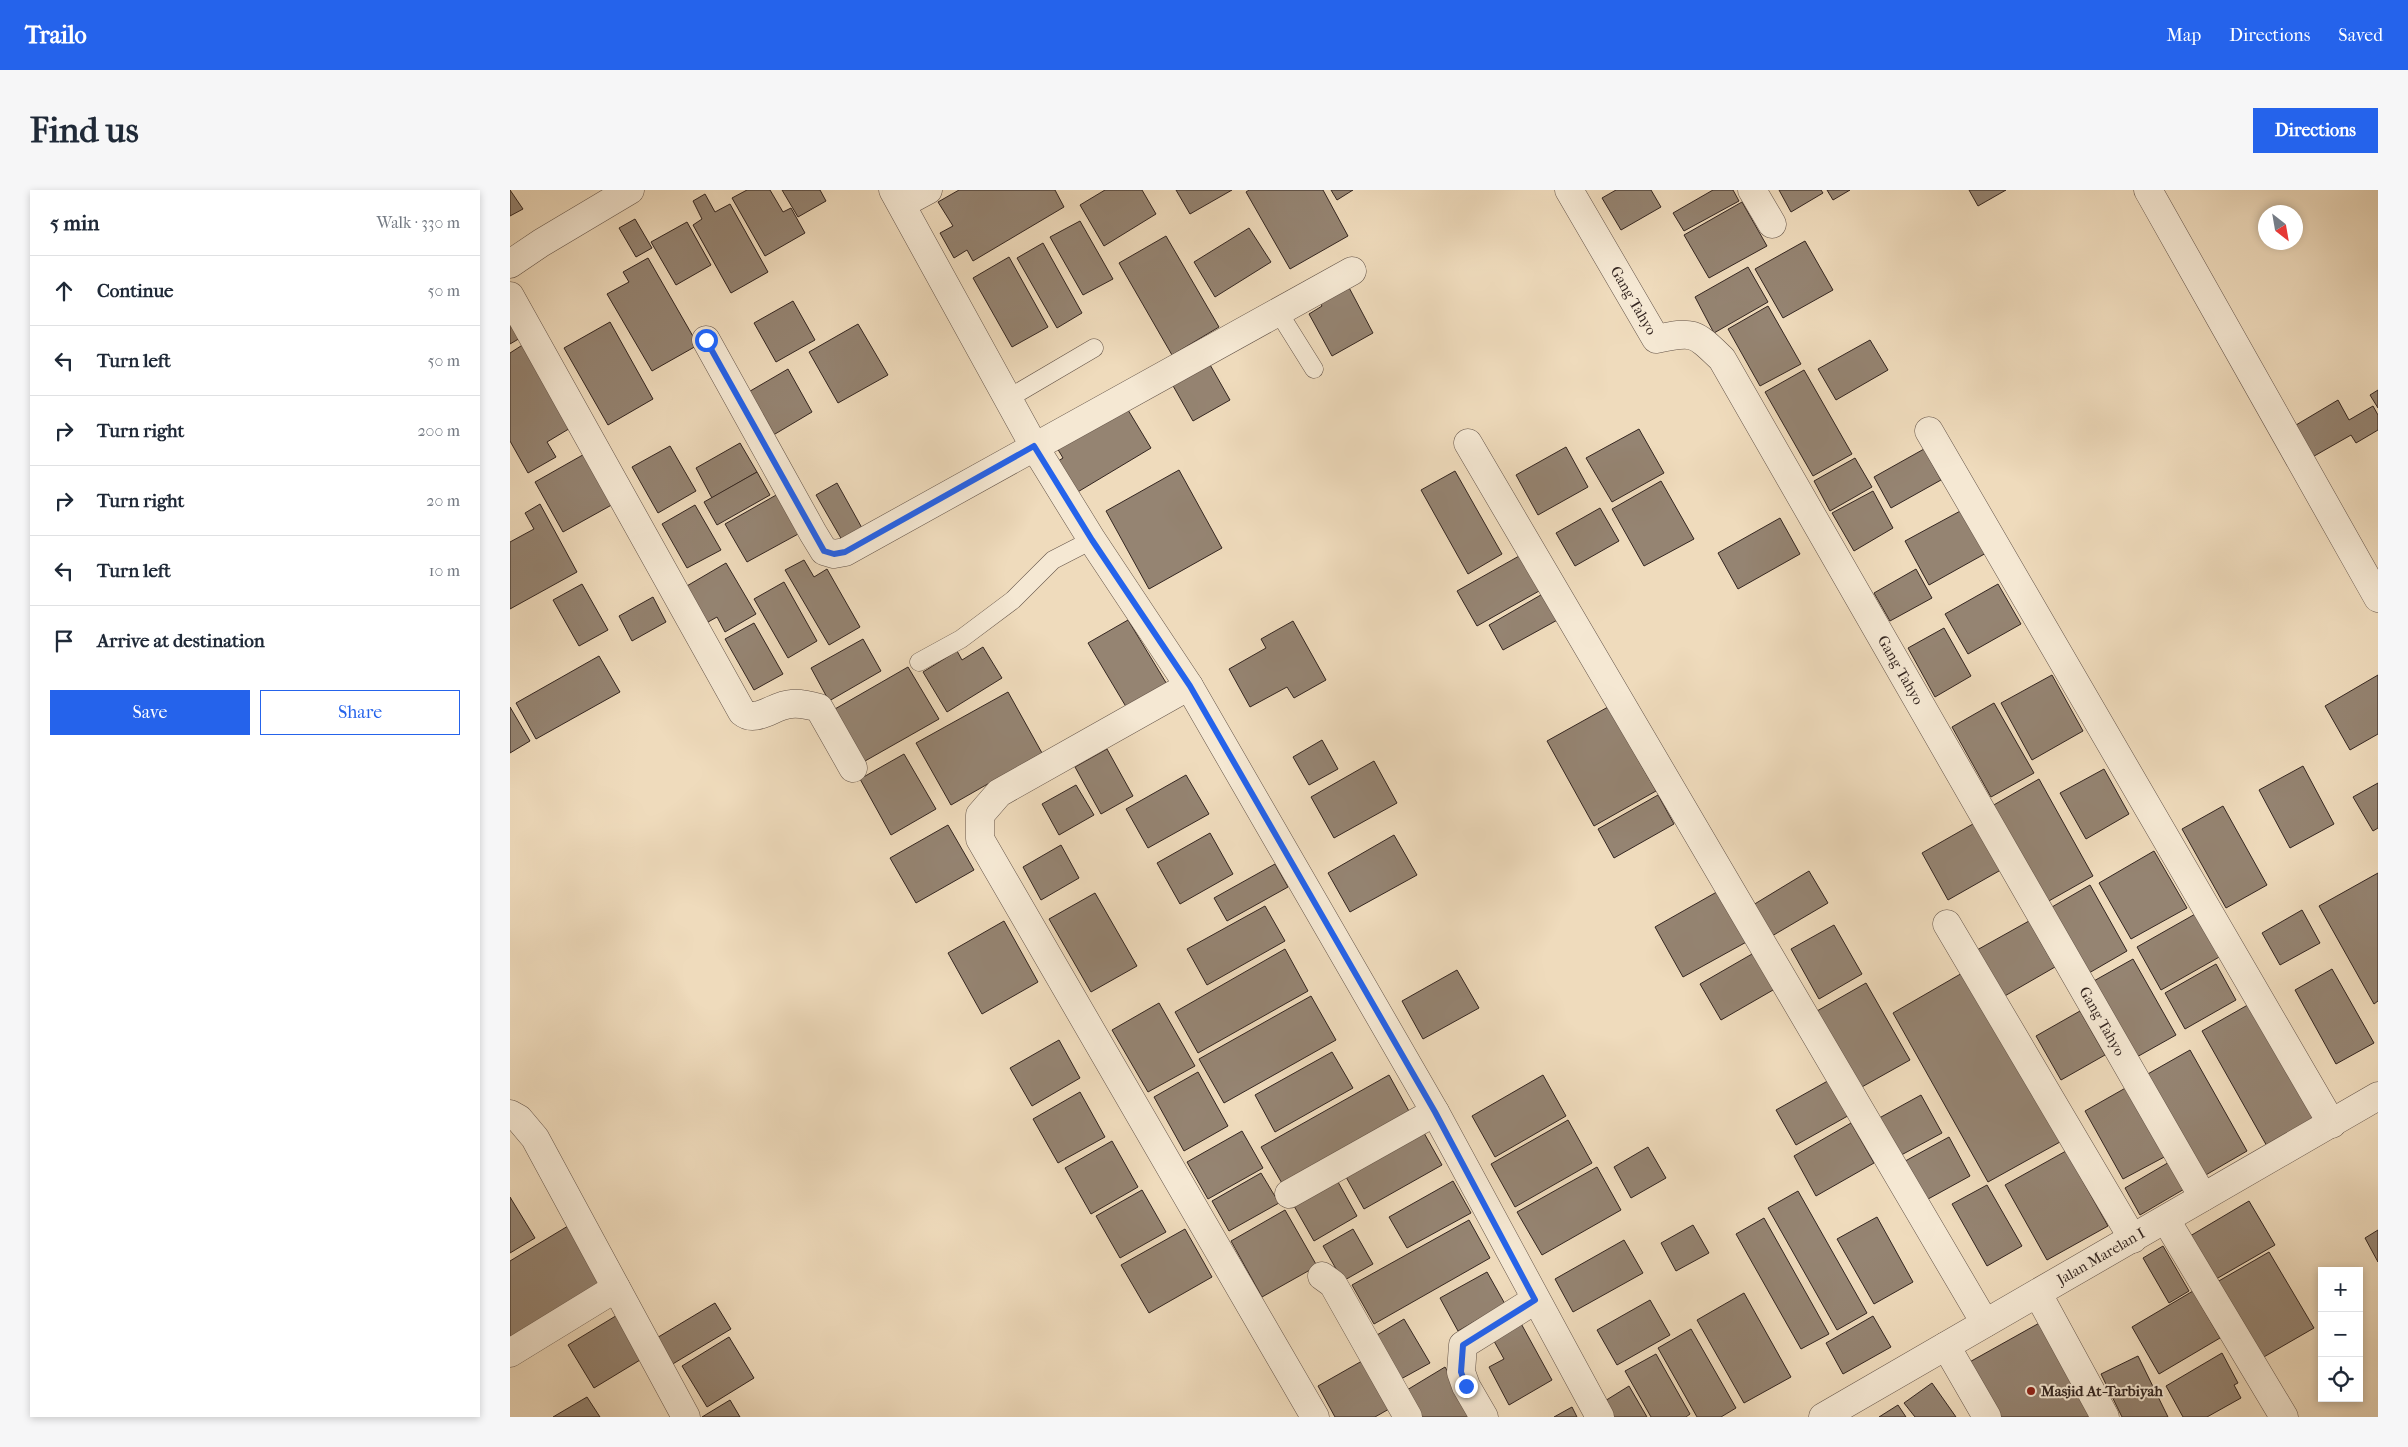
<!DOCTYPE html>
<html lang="en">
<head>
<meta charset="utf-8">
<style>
	body { margin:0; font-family:"IM FELL French Canon",serif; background:#f6f6f7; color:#1f2937 }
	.controls { position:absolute; right:15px; bottom:15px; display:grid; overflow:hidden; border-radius:0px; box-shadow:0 2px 8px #0003 }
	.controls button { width:45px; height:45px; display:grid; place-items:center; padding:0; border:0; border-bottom:1px solid #e0e1e3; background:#fff; color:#1f2937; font:25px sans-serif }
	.compass { position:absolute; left:1748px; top:15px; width:45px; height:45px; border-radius:50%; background:#fff; box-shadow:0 2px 8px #0003; rotate:149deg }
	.stop { position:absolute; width:15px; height:15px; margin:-11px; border:4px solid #2563eb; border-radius:50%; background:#fff }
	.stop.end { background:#2563eb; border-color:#fff; box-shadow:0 1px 5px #0008 }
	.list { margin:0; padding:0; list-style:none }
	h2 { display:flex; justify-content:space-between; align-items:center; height:65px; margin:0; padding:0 20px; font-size:21px }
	h2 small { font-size:16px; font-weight:400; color:#747a83 }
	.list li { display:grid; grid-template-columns:32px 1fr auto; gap:15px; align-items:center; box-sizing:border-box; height:70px; padding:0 20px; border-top:1px solid #e0e1e3 }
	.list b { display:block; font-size:19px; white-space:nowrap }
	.list em { font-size:16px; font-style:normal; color:#747a83 }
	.actions { display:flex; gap:10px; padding:15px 20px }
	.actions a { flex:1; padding:11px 0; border:1px solid #2563eb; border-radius:0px; text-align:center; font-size:18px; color:#2563eb }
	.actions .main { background:#2563eb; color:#fff }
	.icon { flex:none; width:28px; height:28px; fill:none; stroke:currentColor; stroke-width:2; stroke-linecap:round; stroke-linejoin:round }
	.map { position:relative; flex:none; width:1868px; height:1227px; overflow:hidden; border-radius:0px }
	header { display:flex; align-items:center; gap:30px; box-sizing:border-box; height:70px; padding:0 25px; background:#2563eb; color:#fff }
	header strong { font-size:24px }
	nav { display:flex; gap:28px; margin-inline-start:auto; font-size:18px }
	.intro { display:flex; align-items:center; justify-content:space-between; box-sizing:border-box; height:120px; padding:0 30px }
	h1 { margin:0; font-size:35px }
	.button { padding:12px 22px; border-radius:0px; background:#2563eb; color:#fff; font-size:18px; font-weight:700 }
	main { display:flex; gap:30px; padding:0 30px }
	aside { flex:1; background:#fff; border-radius:0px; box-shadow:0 2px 8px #0003 }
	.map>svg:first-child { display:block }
</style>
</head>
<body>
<header>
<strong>Trailo</strong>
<nav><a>Map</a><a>Directions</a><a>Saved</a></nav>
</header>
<div class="intro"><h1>Find us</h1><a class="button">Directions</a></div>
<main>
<aside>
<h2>5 min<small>Walk · 330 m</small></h2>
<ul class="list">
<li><svg class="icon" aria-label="ahead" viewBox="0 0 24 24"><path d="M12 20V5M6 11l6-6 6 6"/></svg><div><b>Continue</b></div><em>50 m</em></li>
<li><svg class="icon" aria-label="left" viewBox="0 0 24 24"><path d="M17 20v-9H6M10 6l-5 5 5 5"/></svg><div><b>Turn left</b></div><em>50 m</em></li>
<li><svg class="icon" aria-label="right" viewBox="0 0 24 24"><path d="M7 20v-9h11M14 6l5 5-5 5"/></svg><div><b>Turn right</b></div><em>200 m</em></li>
<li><svg class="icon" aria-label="right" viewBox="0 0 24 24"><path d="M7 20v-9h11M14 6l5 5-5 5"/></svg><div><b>Turn right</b></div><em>20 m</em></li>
<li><svg class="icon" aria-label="left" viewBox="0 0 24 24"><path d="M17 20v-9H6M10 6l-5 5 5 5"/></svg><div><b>Turn left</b></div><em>10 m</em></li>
<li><svg class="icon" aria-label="arrive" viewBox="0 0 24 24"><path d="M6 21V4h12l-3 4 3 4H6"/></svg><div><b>Arrive at destination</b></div></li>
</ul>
<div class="actions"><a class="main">Save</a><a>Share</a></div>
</aside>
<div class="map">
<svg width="1868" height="1227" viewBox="0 0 1868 1227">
	<rect width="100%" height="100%" fill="#efdbbc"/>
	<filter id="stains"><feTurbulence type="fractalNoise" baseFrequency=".004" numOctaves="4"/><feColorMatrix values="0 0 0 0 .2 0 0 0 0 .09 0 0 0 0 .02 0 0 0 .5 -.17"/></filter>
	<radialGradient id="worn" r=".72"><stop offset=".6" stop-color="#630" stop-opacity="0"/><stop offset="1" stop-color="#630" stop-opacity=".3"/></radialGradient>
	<g fill="#958472" stroke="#342621">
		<path d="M0 0 13 19 0 26Z"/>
		<path d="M237 0H260L273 22 281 18 295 43 255 66 222 8Z"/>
		<path d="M272 0H310L316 11 288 27Z"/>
		<path d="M449 0H545L554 17 463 71 457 60 444 68 430 43 443 36 428 12Z"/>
		<path d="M595 0H632L646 24 594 56 570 15Z"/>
		<path d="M666 0H722L680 24Z"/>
		<path d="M739 0H813L838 46 780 79 736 2Z"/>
		<path d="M821 0H843L827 10Z"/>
		<path d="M1106 0H1141L1151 17 1111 40 1092 8Z"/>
		<path d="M1203 0H1223L1229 11 1174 41 1163 23Z"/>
		<path d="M1269 0H1311L1313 3 1281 22Z"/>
		<path d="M1317 0H1340L1323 10Z"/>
		<path d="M1459 0H1496L1468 16Z"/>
		<path d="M195 4 205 22 220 14 258 82 221 103 183 35 192 29 183 11Z"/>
		<path d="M1232 12 1257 56 1199 88 1174 45Z"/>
		<path d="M125 29 142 58 126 67 109 38Z"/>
		<path d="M570 31 603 89 573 105 540 47Z"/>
		<path d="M177 32 201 75 166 95 141 52Z"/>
		<path d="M739 38 761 72 705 107 684 72Z"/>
		<path d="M656 46 709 137 662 165 609 73Z"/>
		<path d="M1295 51 1323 100 1273 128 1245 79Z"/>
		<path d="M533 53 572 123 547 138 507 68Z"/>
		<path d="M499 67 538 137 502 157 463 88Z"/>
		<path d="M138 68 188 155 142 181 97 104 119 92 113 82Z"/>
		<path d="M1238 77 1258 112 1204 143 1185 107Z"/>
		<path d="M835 90 863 143 822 166 799 124 812 116 806 107Z"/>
		<path d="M283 111 305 150 266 172 244 133Z"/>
		<path d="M1258 116 1291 174 1250 196 1218 139Z"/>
		<path d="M0 117 17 144 0 154Z"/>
		<path d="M100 132 143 209 98 235 54 158Z"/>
		<path d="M348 134 378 185 328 213 299 162Z"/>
		<path d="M1360 150 1378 180 1326 210 1308 179Z"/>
		<path d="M14 154 62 237 37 252 46 267 18 283 0 251V163Z"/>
		<path d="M699 173 720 210 683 231 662 194Z"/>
		<path d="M278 179 302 222 255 250 230 207Z"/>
		<path d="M1294 180 1342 264 1303 286 1255 202Z"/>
		<path d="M1868 200V218L1860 205Z"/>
		<path d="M612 210 641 258 561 306 542 275 553 268 543 251Z"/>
		<path d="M1828 210 1839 230 1863 216 1868 225V240L1846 253 1841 245 1799 269 1781 238Z"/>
		<path d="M1129 239 1154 283 1102 312 1076 268Z"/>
		<path d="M230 253 247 282 202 308 186 278Z"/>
		<path d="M160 256 186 301 148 323 122 277Z"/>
		<path d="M1056 257 1078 297 1028 325 1006 285Z"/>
		<path d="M1414 259 1431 290 1381 318 1364 287Z"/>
		<path d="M78 262 107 312 53 342 25 292Z"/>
		<path d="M1345 268 1362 297 1320 321 1304 291Z"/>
		<path d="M669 280 712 358 639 399 596 321Z"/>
		<path d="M945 281 992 364 958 384 911 300Z"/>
		<path d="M247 282 260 305 207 335 194 312Z"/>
		<path d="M1151 291 1184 349 1134 376 1102 319Z"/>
		<path d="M327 293 352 338 332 350 306 305Z"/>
		<path d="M1363 301 1383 338 1344 361 1322 323Z"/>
		<path d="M268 304 290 343 237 372 215 334Z"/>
		<path d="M30 314 67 382 0 419V352L24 339 15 323Z"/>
		<path d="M185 315 211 360 177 378 152 334Z"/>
		<path d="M1090 318 1109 351 1065 376 1046 343Z"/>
		<path d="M1454 319 1478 362 1419 395 1395 351Z"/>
		<path d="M1270 328 1290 364 1228 399 1208 363Z"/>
		<path d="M1018 361 1038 396 967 436 947 401Z"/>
		<path d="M294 370 304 387 317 379 350 437 319 455 275 380Z"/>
		<path d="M216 373 246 424 215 442 207 427 191 436 170 400Z"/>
		<path d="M1406 379 1422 408 1380 431 1364 403Z"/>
		<path d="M274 392 307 451 278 468 244 409Z"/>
		<path d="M72 394 98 440 69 456 43 410Z"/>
		<path d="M1488 394 1511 434 1458 464 1435 424Z"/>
		<path d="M1036 402 1051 428 993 460 979 435Z"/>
		<path d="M143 407 156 432 122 451 109 426Z"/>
		<path d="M618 430 658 496 618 520 578 453Z"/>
		<path d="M783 431 816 490 784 508 777 497 740 517 719 479 756 458 751 449Z"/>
		<path d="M244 433 273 484 244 500 215 449Z"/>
		<path d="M1434 438 1461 486 1425 507 1398 458Z"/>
		<path d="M353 449 371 481 319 511 301 478Z"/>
		<path d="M473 457 492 488 437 522 413 482 447 461 452 470Z"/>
		<path d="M89 466 110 502 26 549 6 513Z"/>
		<path d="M398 477 429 529 348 575 318 523Z"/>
		<path d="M1542 485 1573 541 1522 570 1491 513Z"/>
		<path d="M1868 485V544L1840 560 1815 516Z"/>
		<path d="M498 502 532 563 441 615 406 553Z"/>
		<path d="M1484 513 1524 583 1481 607 1442 537Z"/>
		<path d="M0 517 20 551 0 563Z"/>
		<path d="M1098 517 1146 601 1084 636 1037 551Z"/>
		<path d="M812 550 828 579 799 595 783 567Z"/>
		<path d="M597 559 623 606 591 624 565 577Z"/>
		<path d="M394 564 426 619 381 645 350 589Z"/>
		<path d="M864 571 887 613 824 648 801 607Z"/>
		<path d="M1793 576 1824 634 1780 658 1749 600Z"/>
		<path d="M1594 579 1619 624 1576 649 1550 603Z"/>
		<path d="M676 585 699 624 638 658 616 619Z"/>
		<path d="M1529 589 1583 686 1537 712 1482 616Z"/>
		<path d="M1868 593V638L1863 641 1843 607Z"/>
		<path d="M566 595 584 625 549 645 532 614Z"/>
		<path d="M1148 605 1164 634 1104 668 1088 639Z"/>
		<path d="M1713 616 1757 695 1716 718 1672 639Z"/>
		<path d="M1470 630 1496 677 1438 710 1412 663Z"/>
		<path d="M438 635 464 680 406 713 380 668Z"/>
		<path d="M700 643 723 684 670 714 647 673Z"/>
		<path d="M884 645 907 685 840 722 818 683Z"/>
		<path d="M551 655 569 688 531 710 513 677Z"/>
		<path d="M1644 661 1677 718 1621 749 1589 693Z"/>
		<path d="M765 674 778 697 717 731 704 708Z"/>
		<path d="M1299 681 1318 713 1262 746 1243 715Z"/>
		<path d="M1868 683V811L1864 814 1809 716Z"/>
		<path d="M1580 695 1617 761 1579 783 1542 717Z"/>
		<path d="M1212 699 1240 750 1173 787 1145 737Z"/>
		<path d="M585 703 627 776 581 802 539 729Z"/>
		<path d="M755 716 775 751 697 795 677 759Z"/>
		<path d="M1792 720 1810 753 1770 775 1752 743Z"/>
		<path d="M1687 723 1711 766 1651 800 1627 757Z"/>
		<path d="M494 731 528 792 472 824 438 763Z"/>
		<path d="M1519 731 1545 777 1493 807 1467 760Z"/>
		<path d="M1324 735 1352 784 1309 809 1281 759Z"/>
		<path d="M775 759 798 801 688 863 665 822Z"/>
		<path d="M1249 760 1270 796 1211 830 1190 794Z"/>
		<path d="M1623 769 1666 845 1625 868 1582 792Z"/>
		<path d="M1706 774 1726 810 1675 839 1655 803Z"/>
		<path d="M1822 779 1864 853 1826 874 1785 800Z"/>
		<path d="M947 780 969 818 913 849 892 811Z"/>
		<path d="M1454 782 1550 952 1478 992 1383 823Z"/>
		<path d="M1356 793 1400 870 1350 898 1307 821Z"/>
		<path d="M801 806 826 850 714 913 689 869Z"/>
		<path d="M1743 812 1810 929 1758 958 1692 841Z"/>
		<path d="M649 813 685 876 638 902 602 840Z"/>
		<path d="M1570 821 1595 865 1551 890 1526 846Z"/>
		<path d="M549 850 570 888 522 916 500 878Z"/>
		<path d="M1680 860 1737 961 1694 986 1636 885Z"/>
		<path d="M822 862 843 898 765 942 745 905Z"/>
		<path d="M688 882 718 936 674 961 644 907Z"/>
		<path d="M879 885 900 923 773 995 751 957Z"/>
		<path d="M1033 885 1056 926 985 967 962 926Z"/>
		<path d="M1323 888 1343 923 1286 955 1266 920Z"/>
		<path d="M1619 896 1658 965 1613 989 1575 921Z"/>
		<path d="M570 902 595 947 548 973 523 929Z"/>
		<path d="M1411 905 1432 943 1382 970 1362 932Z"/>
		<path d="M1058 930 1082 973 1005 1017 981 974Z"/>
		<path d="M1341 933 1364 973 1306 1006 1284 966Z"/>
		<path d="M732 941 753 978 698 1009 677 972Z"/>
		<path d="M914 943 932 975 854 1019 836 987Z"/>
		<path d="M1439 947 1460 986 1409 1014 1388 975Z"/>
		<path d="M602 951 628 997 581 1024 555 978Z"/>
		<path d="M1138 957 1156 988 1121 1008 1104 977Z"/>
		<path d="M1556 961 1598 1036 1537 1070 1495 995Z"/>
		<path d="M1661 971 1676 998 1630 1025 1615 998Z"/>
		<path d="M1087 977 1111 1020 1032 1065 1007 1022Z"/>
		<path d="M751 983 769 1013 719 1041 702 1011Z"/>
		<path d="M943 991 961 1023 897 1058 879 1027Z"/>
		<path d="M828 992 847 1026 804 1051 784 1016Z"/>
		<path d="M1477 995 1512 1056 1477 1076 1442 1014Z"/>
		<path d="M632 1000 656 1042 610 1068 586 1026Z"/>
		<path d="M1288 1001 1357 1123 1327 1140 1258 1018Z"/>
		<path d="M0 1007 25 1048 0 1063Z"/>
		<path d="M1739 1011 1765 1055 1701 1092 1675 1049Z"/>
		<path d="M775 1020 807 1076 752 1107 721 1051Z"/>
		<path d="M1367 1027 1403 1092 1364 1114 1327 1049Z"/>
		<path d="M1254 1028 1319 1144 1291 1159 1226 1044Z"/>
		<path d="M959 1030 980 1068 864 1134 842 1095Z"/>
		<path d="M1183 1035 1199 1063 1166 1081 1151 1053Z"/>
		<path d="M58 1036 92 1093 0 1148V1071Z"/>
		<path d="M675 1039 702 1087 639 1123 611 1075Z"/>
		<path d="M843 1039 863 1074 833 1091 813 1056Z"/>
		<path d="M1868 1040V1072L1855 1048Z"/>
		<path d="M1114 1050 1133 1083 1063 1122 1045 1089Z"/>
		<path d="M1653 1056 1679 1101 1659 1113 1633 1068Z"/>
		<path d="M1759 1062 1804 1138 1752 1168 1707 1092Z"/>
		<path d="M977 1082 995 1114 948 1141 930 1108Z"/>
		<path d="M1683 1101 1710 1148 1649 1184 1622 1137Z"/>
		<path d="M1234 1103 1281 1187 1234 1213 1187 1130Z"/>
		<path d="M1140 1110 1160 1145 1107 1175 1087 1140Z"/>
		<path d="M205 1113 221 1139 161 1175 145 1149Z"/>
		<path d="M109 1124 135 1167 84 1198 58 1155Z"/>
		<path d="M1363 1126 1381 1157 1333 1184 1316 1153Z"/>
		<path d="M1008 1128 1042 1190 999 1215 979 1177 994 1169 980 1144Z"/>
		<path d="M894 1129 920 1173 891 1189 867 1145Z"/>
		<path d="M1533 1131 1587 1227H1485L1456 1174Z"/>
		<path d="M1181 1139 1226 1218 1211 1227H1187L1148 1158Z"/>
		<path d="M219 1147 244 1188 197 1217 172 1176Z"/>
		<path d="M1712 1163 1728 1193 1724 1195 1731 1208 1697 1227H1673L1656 1196Z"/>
		<path d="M1146 1164 1180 1224 1176 1227H1141L1115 1181Z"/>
		<path d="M1628 1166 1658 1227H1612L1591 1184Z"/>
		<path d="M859 1167 886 1215 865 1227H825L808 1196Z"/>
		<path d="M935 1177 966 1227H907L892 1203Z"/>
		<path d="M1422 1193 1446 1227H1405L1394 1213Z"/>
		<path d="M1119 1196 1137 1227H1097L1090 1214Z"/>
		<path d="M77 1207 90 1227H43Z"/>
		<path d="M220 1210 230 1227H192Z"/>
		<path d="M1388 1215 1396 1227H1369Z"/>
		<path d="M1062 1217 1067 1227H1044Z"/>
	</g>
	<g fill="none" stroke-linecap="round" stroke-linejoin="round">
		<defs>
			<g id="lane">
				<path d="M769 123 804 179"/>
				<path d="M499 208 584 158"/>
				<path d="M409 472 451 449 503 410 543 370 582 350"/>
			</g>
			<g id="street">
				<path d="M383 0 524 256 582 350 679 496 489 603 470 625V649L805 1227"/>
				<path id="s1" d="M1059 0 1146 149C1184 141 1184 142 1212 169L1693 1007"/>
				<path d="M1242 0 1262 34"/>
				<path d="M1638 0 1868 408"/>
				<path d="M392 14 418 0"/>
				<path d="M0 74 31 53 120 0"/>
				<path d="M0 106 232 522C246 534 264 515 281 514 291 513 299 515 309 518L343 578"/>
				<path d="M196 150 303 343 314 361 324 364 335 362 842 81"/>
				<path d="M1419 241 1822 934"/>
				<path d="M958 253 1475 1133"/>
				<path d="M679 496 925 922 1090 1227"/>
				<path d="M1437 734 1623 1049"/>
				<path d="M0 924 9 929 25 948 176 1227"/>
				<path d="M779 1004 925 922"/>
				<path d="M1656 1030 1774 1227"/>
				<path d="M812 1086 823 1094 898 1227"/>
				<path d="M1528 1104 1595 1227"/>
				<path d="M1436 1156 1477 1227"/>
				<path d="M0 1163 106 1098"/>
				<path d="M974 1227 956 1196 951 1182 953 1155 1025 1110"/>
				<path id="s2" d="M1313 1227 1868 906"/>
			</g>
		</defs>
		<use href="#lane" stroke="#635348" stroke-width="19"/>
		<use href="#street" stroke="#635348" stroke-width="29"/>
		<use href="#lane" stroke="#f5e8d3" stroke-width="18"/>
		<use href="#street" stroke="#f5e8d3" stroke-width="28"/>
	</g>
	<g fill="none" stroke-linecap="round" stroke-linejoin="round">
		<path stroke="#2563eb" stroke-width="6" d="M196 150 314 361 324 364 335 362 524 256 582 350 680 496 925 922 1025 1110 953 1155 951 1182 956 1196"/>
	</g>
	<circle fill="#8f2418" stroke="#f5e8d3" stroke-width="2" cx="1521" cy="1201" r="5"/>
	<g text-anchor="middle" stroke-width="4" stroke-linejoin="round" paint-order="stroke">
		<g font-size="15" fill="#342621" stroke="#f5e8d3">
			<text dy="5" stroke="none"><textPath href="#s1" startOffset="128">Gang Tahyo</textPath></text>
			<text dy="5" stroke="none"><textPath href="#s1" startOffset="606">Gang Tahyo</textPath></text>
			<text dy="5" stroke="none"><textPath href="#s1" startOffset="1011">Gang Tahyo</textPath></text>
			<text dy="5" stroke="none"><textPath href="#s2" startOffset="321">Jalan Marelan I</textPath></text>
		</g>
		<g font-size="15" font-weight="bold" fill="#342621" stroke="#f5e8d3" text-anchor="start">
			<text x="1531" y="1206">Masjid At-Tarbiyah</text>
		</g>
	</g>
	<rect width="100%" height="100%" filter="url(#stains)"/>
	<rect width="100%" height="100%" fill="url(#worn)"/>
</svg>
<div class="controls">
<button>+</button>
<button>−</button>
<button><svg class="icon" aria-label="locate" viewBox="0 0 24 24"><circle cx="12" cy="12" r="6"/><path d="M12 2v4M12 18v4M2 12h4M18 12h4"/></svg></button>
</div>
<svg class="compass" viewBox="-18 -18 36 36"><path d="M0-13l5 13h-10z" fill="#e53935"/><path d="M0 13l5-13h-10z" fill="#747a83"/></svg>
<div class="stop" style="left:196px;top:150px"></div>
<div class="stop end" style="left:956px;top:1196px"></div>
</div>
</main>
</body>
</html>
